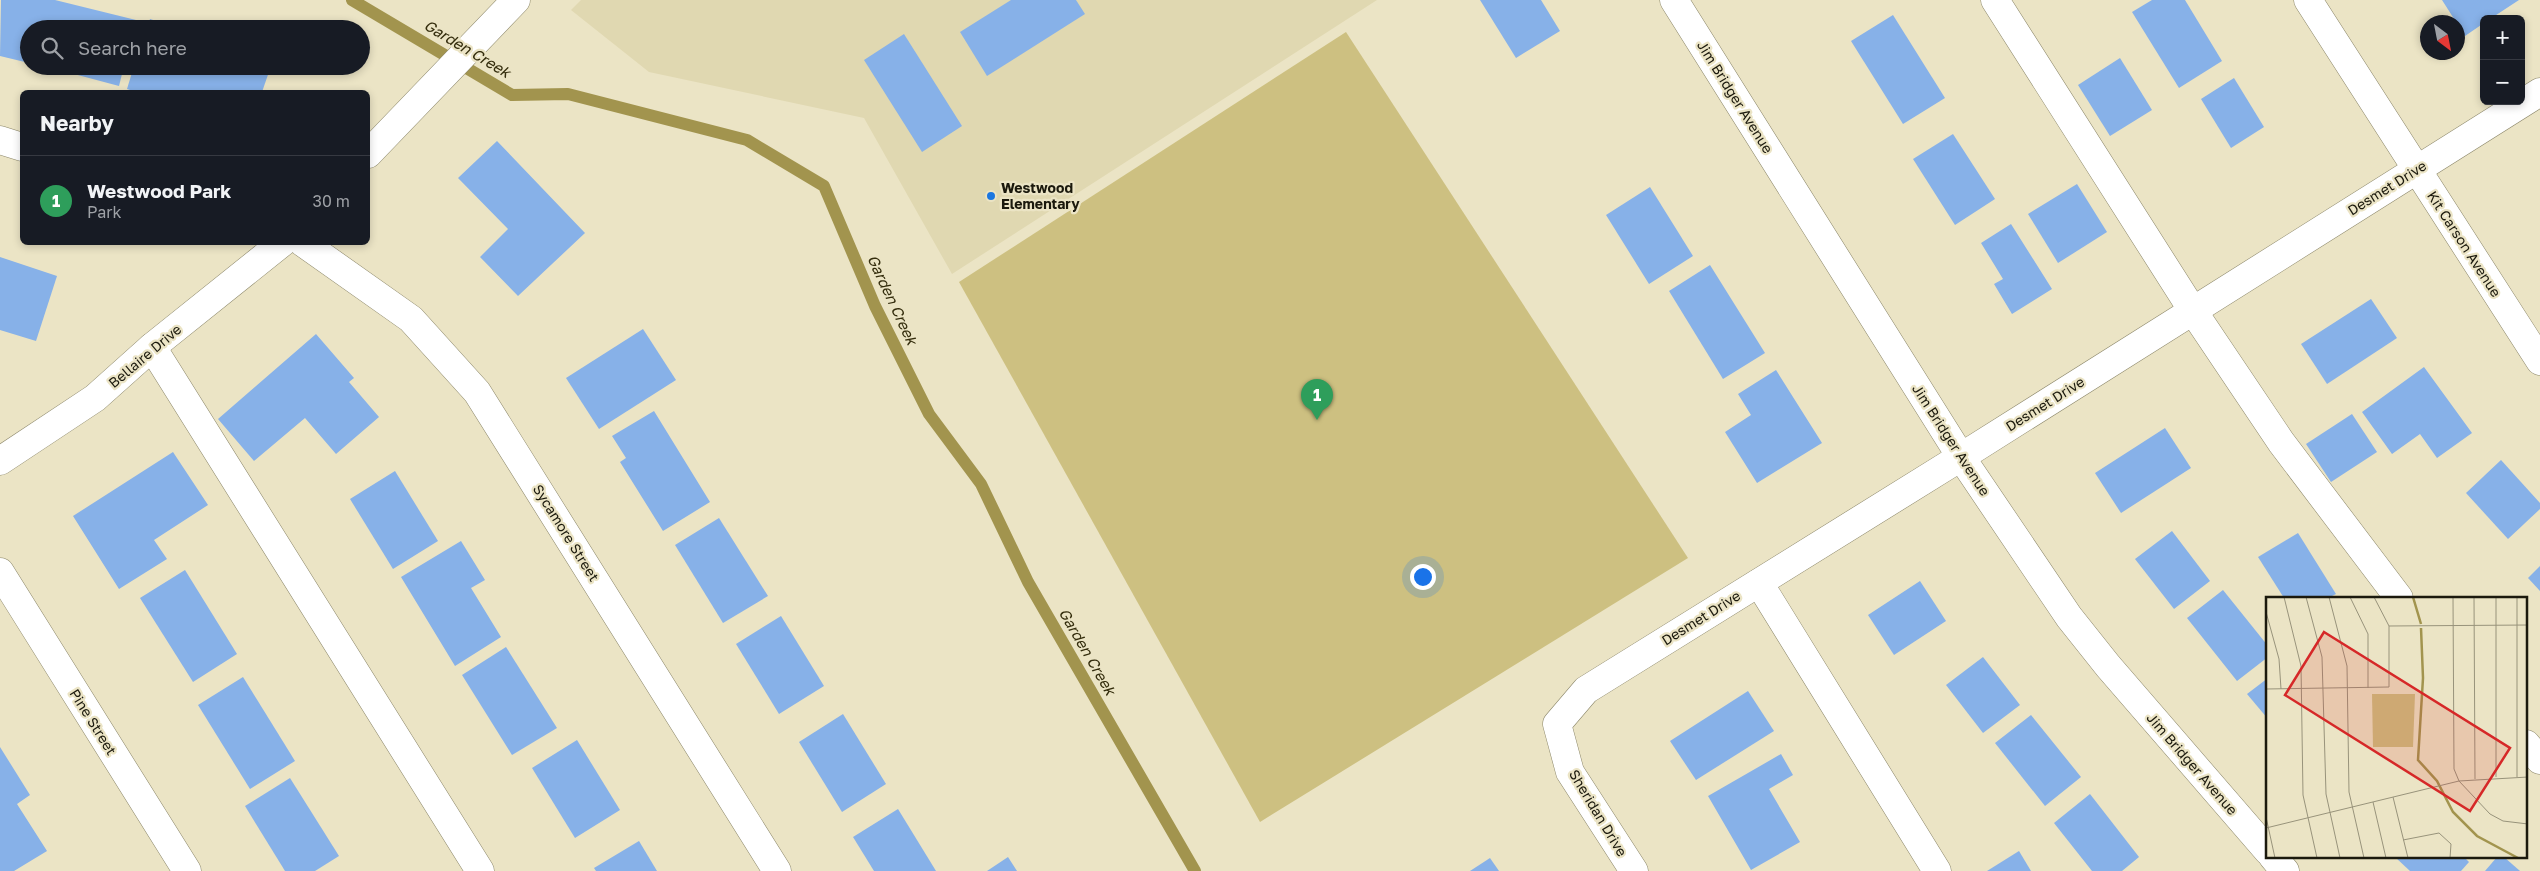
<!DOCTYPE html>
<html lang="en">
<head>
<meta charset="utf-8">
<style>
	body { margin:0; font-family:"Golos Text",sans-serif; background:#20242c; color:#f1f3f6 }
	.controls { position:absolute; right:15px; top:15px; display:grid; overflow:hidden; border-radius:8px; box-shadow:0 2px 8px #0003 }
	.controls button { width:45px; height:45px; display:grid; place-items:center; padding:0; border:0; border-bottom:1px solid #363941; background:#171b24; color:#f1f3f6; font:25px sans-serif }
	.compass { position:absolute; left:2420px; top:15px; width:45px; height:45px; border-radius:50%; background:#171b24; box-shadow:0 2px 8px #0003; rotate:148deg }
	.you { position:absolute; left:1422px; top:576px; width:18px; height:18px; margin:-12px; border:4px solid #fff; border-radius:50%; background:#1a73e8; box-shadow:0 0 0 8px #1a73e833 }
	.badge { display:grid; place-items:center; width:32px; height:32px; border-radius:50%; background:#ea580c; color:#fff; font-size:16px; font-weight:700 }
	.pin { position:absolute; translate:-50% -41px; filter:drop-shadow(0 1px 2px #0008) }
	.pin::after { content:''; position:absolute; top:26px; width:18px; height:15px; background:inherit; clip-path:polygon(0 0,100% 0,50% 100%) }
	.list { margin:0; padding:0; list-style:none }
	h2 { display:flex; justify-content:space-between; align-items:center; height:65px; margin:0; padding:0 20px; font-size:21px }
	h2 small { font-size:16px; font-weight:400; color:#9ea1a6 }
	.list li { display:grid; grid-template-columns:32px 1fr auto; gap:15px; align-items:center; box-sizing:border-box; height:90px; padding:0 20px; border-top:1px solid #363941 }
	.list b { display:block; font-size:19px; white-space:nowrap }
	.list p { margin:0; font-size:16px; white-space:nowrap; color:#9ea1a6 }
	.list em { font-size:16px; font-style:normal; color:#9ea1a6 }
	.icon { flex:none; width:28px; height:28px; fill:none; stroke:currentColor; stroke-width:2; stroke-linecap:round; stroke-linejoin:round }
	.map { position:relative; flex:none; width:2540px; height:871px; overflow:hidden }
	.search { position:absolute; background:#171b24; box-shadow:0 2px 8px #0003; left:20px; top:20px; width:350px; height:55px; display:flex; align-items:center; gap:12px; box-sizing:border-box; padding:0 18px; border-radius:28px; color:#9ea1a6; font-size:19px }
	.panel { position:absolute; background:#171b24; box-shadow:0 2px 8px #0003; left:20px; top:90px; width:350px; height:155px; border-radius:8px }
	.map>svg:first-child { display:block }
</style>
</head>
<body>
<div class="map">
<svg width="2540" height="871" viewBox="0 0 2540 871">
	<rect width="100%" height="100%" fill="#ebe4c5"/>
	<path fill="#e0d8b1" d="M581 0H1377L952 274 864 118 649 72 571 10Z"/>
	<path fill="#cdc081" d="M1346 32 1688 558 1260 822 959 282Z"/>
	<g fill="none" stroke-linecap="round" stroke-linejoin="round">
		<path stroke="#a2944e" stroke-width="12" d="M352 0 512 95 568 94 747 140 824 186 875 306 929 414 981 484 1028 582 1195 871"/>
	</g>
	<g fill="#87b1e8">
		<path d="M1 0H55L136 20 134 29H29V63L0 56Z"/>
		<path d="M1011 0H1076L1085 14 987 76 960 32Z"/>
		<path d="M1480 0H1541L1560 31 1516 58Z"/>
		<path d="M2152 0H2185L2222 61 2179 88 2132 12Z"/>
		<path d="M2442 0H2519L2490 19H2484V23L2465 36Z"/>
		<path d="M1893 15 1945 98 1903 124 1851 41Z"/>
		<path d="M150 19 178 28V29H147Z"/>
		<path d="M904 34 962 126 922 152 864 60Z"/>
		<path d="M2120 58 2152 110 2110 136 2078 85Z"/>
		<path d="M44 66H124L119 86Z"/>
		<path d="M134 66H271L262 92H136L127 89Z"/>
		<path d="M2234 78 2264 127 2231 148 2201 99Z"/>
		<path d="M1953 134 1995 199 1955 225 1913 159Z"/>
		<path d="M497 141 585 233 518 296 480 257 508 229 458 178Z"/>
		<path d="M2077 184 2107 232 2058 263 2028 214Z"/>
		<path d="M1650 187 1693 256 1649 284 1606 215Z"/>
		<path d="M2011 224 2052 289 2012 314 1994 284 2003 279 1981 243Z"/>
		<path d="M0 257 57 276 36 341 0 330Z"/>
		<path d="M1710 265 1765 353 1723 379 1669 291Z"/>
		<path d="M2371 299 2397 338 2327 384 2301 344Z"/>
		<path d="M643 329 676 380 599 429 566 378Z"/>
		<path d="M316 334 354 378 349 382 379 417 336 454 305 418 254 461 218 419Z"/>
		<path d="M2424 367 2472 433 2437 458 2420 434 2392 454 2362 412Z"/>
		<path d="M1776 370 1822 443 1757 483 1725 432 1751 415 1738 394Z"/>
		<path d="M654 411 710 502 663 531 620 462 626 458 612 436Z"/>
		<path d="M2352 414 2377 452 2331 482 2306 444Z"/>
		<path d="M2165 428 2191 468 2121 513 2095 473Z"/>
		<path d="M173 452 208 505 154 540 167 559 119 589 73 516Z"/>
		<path d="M2501 460 2540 503V509L2508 539 2466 493Z"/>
		<path d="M395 471 438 541 393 569 350 499Z"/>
		<path d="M719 518 768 596 723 623 675 545Z"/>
		<path d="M2172 531 2210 581 2174 609 2135 559Z"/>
		<path d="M2298 533 2336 594 2328 598H2284L2258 557Z"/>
		<path d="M461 541 485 580 471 588 501 637 455 666 401 577Z"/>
		<path d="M2540 566V591L2528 578Z"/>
		<path d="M185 570 237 654 193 682 140 598Z"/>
		<path d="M1920 581 1946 621 1894 655 1868 615Z"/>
		<path d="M2223 590 2268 646V657L2237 681 2187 618Z"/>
		<path d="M781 616 824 686 779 714 736 644Z"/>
		<path d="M506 647 557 728 512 755 462 675Z"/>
		<path d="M1983 657 2020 705 1983 733 1946 685Z"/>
		<path d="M243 677 295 761 250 789 198 705Z"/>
		<path d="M2268 678V719L2247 694Z"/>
		<path d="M1748 691 1774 731 1696 780 1670 741Z"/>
		<path d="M843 714 886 784 842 812 799 742Z"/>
		<path d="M2031 715 2081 777 2045 806 1995 743Z"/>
		<path d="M577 740 620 810 575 838 532 768Z"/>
		<path d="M0 747 30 795 17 804 47 851 14 871H0Z"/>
		<path d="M1781 754 1793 775 1769 789 1800 842 1751 870 1708 796Z"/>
		<path d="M290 778 339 856 315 871H285L245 806Z"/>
		<path d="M2090 794 2139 857 2122 871H2092L2054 823Z"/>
		<path d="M898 809 936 871H874L853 837Z"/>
		<path d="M639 841 657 871H596L594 868Z"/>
		<path d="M2019 851 2031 871H1987Z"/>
		<path d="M1008 857 1017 871H987Z"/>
		<path d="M2395 857H2464L2469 862 2461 871H2410Z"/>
		<path d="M2497 857H2504L2520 871H2485Z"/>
		<path d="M1490 858 1499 871H1470Z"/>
	</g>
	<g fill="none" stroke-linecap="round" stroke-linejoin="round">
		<defs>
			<g id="minor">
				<path d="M1674 0 1961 457 2069 617 2108 666 2268 851"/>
				<path d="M1995 0 2193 311 2281 442 2399 598"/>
				<path d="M2308 0 2540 361"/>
				<path d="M0 140 22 147"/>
				<path d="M368 154 516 0"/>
				<path d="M302 242 411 319 477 392 777 871"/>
				<path d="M152 347 480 871"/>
				<path d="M0 461 95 398 152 347 283 242"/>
				<path d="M0 572 187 871"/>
				<path d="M1759 583 1937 871"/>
				<path d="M2526 744 2540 760"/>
				<path d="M2273 857 2285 871"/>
				<path d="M1634 871 1570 772 1557 724 1586 690 1961 457 2540 92"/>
			</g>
		</defs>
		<use href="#minor" stroke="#8b8669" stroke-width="29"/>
		<use href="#minor" stroke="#fff" stroke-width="28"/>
	</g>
	<circle fill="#1b77e0" stroke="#ebe4c5" stroke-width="2" cx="991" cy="196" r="5"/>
	<g text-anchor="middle" stroke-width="4.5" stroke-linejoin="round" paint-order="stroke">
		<g font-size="14" fill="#1b190d" stroke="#ebe4c5">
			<text transform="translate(1735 97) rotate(58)" y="5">Jim Bridger Avenue</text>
			<text transform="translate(2387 188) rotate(-32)" y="5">Desmet Drive</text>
			<text transform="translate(2464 244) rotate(57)" y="5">Kit Carson Avenue</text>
			<text transform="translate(145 356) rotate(-40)" y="5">Bellaire Drive</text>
			<text transform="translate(2045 404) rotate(-32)" y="5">Desmet Drive</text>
			<text transform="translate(1951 440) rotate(57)" y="5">Jim Bridger Avenue</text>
			<text transform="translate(566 533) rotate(58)" y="5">Sycamore Street</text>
			<text transform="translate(1701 618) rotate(-32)" y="5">Desmet Drive</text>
			<text transform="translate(93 722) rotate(58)" y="5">Pine Street</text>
			<text transform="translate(2192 764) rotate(49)" y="5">Jim Bridger Avenue</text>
			<text transform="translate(1598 813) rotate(59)" y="5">Sheridan Drive</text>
		</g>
		<g font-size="14" font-weight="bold" fill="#1b190d" stroke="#ebe4c5" text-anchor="start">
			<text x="1001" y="193">Westwood<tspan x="1001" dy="16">Elementary</tspan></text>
		</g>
		<g font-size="15" font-style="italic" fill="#342d0d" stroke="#ebe4c5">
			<text transform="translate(467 49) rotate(31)" y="5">Garden Creek</text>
			<text transform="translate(892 300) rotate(65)" y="5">Garden Creek</text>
			<text transform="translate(1087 652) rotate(60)" y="5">Garden Creek</text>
		</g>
	</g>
	<g transform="translate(2266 597)">
		<rect width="261" height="261" fill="#ebe4c5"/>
		<path d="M106 97H149L147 150H107Z" fill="#cdc081"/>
		<path fill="none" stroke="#a2944e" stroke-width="2.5" d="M147 0 155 27M155 31 157 81 152 163 171 184 187 215 211 239 252 261"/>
		<path fill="none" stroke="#98937b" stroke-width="1" d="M18 0 35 69 37 198 51 261M40 0 56 60 60 197 74 261M63 0 81 69 83 195 98 261M84 0 102 37V91M187 0 188 172 193 184 224 217 237 224 262 227M208 0 209 182M230 0V180M0 15 13 62 15 92M123 29 262 28M0 92 123 90V29L108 0M251 180V0M127 200 142 261M107 205 120 261M0 220 9 261M0 231 193 184 262 180M137 243 173 236 185 247 184 261"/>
		<path fill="#d62828" fill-opacity="0.15" stroke="#d62828" stroke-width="2.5" d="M58 35 244 151 204 214 19 98Z"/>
		<rect width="261" height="261" fill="none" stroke="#1b190d" stroke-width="2.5"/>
	</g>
</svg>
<div class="controls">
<button>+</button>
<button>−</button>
</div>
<svg class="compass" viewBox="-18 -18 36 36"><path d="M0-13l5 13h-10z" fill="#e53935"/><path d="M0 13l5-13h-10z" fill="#9ea1a6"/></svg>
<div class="you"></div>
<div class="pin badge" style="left:1317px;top:420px;background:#2e9e5b">1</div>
<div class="search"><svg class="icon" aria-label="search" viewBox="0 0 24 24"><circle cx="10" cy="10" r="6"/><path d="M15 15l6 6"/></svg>Search here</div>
<section class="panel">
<h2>Nearby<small></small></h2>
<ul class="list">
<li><span class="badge" style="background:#2e9e5b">1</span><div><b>Westwood Park</b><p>Park</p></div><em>30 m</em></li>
</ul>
</section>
</div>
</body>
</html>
